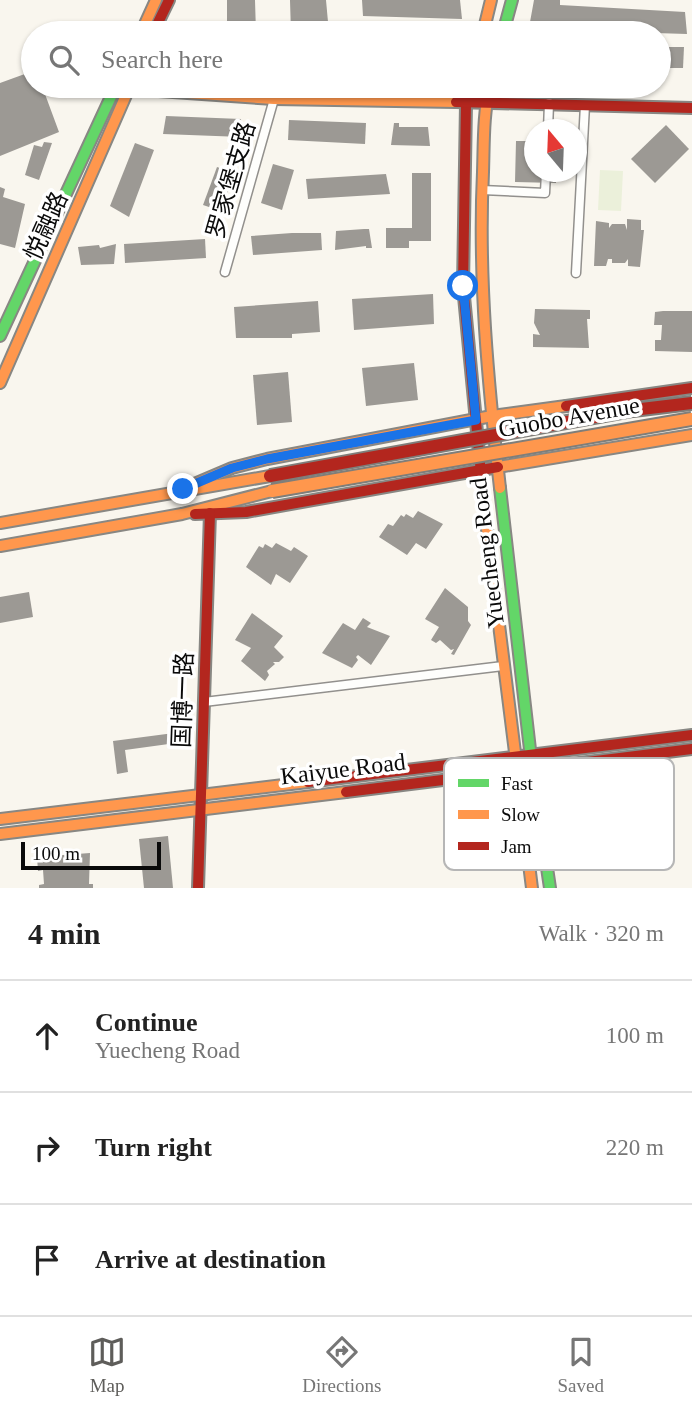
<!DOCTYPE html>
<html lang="en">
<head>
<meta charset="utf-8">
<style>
	body { margin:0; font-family:"Times New Roman","Noto Sans SC",serif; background:#f2f2f2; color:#222 }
	.compass { position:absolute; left:524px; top:119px; width:63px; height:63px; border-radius:50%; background:#fff; box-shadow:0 2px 5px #0004; rotate:341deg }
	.scale { position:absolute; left:21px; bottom:18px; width:140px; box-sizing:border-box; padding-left:7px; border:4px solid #0a0a0a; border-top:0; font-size:19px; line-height:24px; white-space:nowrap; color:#0a0a0a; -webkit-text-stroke:5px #fff; paint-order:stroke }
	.stop { position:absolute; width:21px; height:21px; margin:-16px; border:5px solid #1a73e8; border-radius:50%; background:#fff }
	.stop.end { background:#1a73e8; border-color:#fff; box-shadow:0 2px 7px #0008 }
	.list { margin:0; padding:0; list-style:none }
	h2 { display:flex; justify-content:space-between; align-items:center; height:91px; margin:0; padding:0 28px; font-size:30px }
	h2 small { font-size:23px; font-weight:400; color:#767676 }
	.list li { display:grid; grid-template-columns:46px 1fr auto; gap:21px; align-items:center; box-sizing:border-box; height:112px; padding:0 28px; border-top:2px solid #e0e0e0 }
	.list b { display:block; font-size:26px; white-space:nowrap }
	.list p { margin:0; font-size:23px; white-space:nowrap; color:#767676 }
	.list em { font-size:23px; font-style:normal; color:#767676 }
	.icon { flex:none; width:38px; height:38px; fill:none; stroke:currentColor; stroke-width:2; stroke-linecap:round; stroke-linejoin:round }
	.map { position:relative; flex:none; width:692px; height:888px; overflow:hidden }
	.search { position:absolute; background:#fff; box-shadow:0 2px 5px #0004; left:21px; right:21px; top:21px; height:77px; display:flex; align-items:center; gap:18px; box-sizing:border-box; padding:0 24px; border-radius:38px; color:#767676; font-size:26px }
	.sheet { height:427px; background:#fff }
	nav { display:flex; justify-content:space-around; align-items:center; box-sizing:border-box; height:98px; border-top:2px solid #e0e0e0; background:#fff; font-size:19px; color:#767676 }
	nav a { display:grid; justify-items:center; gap:4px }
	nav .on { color:#5e5d5a }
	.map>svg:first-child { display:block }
</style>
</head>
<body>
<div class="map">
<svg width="692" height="888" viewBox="0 0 692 888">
	<rect width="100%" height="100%" fill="#f9f6ee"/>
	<path fill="#ebf0da" d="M600 170 623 171 621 211 598 210Z"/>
	<g fill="#9c9994">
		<path d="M227 0H255L256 33H227Z"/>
		<path d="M290 0H326L329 33H291Z"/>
		<path d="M362 0H460L462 19 363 16Z"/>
		<path d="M534 0H560V5L685 12 687 34 559 30V33H528Z"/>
		<path d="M659 47H684L683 68H659Z"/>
		<path d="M33 71V86H42L59 132 0 156V83Z"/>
		<path d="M166 116 241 119 242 137 163 134Z"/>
		<path d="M289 120 366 123 365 144 288 140Z"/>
		<path d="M394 123H399V127H428L430 146 391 145Z"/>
		<path d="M666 125 689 149 655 183 631 159Z"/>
		<path d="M516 141H534V172H556V183L515 182Z"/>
		<path d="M44 142 52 143 39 180 25 175 34 145 42 147Z"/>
		<path d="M135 143 154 150 129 217 110 206Z"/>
		<path d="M273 164 294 170 282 210 261 203Z"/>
		<path d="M217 167 234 173 221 211 203 205Z"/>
		<path d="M412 173H431V241H409V248H386V228H412Z"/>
		<path d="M386 174 390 194 308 199 306 179Z"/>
		<path d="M0 187 5 189 3 197 25 204 15 248 0 244Z"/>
		<path d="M627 219 641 220V230H644L640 267 628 266V259L625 263H612V259H608L606 266H594L596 221 609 223V228L612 224H625L627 230Z"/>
		<path d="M364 229H369L372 248H366V246L335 250 336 231Z"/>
		<path d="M292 233H321L322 250 253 255 251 236Z"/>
		<path d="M205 239 206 258 125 263 124 244Z"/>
		<path d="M116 244 114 264 81 265 78 247 99 245 100 248Z"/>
		<path d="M433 294 434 324 354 330 352 299Z"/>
		<path d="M318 301 320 332 292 334V338H236L234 307Z"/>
		<path d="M535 309 590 310V319H587L589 348 533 347V334L540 335 534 323Z"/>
		<path d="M663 311H692V352L655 351V340H661L662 325H654L655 312Z"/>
		<path d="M414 363 418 400 366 406 362 368Z"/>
		<path d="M288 372 292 422 257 425 253 375Z"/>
		<path d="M418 511 443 524 426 549 416 543 407 555 379 537 388 524 393 526 401 515 404 517 406 514 413 518Z"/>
		<path d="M276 543 291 551 294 547 308 556 290 583 276 574 271 585 246 567 259 546 263 548 265 544 272 548Z"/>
		<path d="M445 588 468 607V621L471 625 454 655 451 654 454 649 451 650 440 640 436 643 431 640 439 627 425 619Z"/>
		<path d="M29 592 33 617 0 623V597Z"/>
		<path d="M252 613 283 636 274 647 284 657 279 662H273L275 664 267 671 269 675 265 681 241 661 251 648 235 640Z"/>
		<path d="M363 618 371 623 367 627 390 636 371 665 358 655 356 657 358 660 352 668 322 653 343 623 355 630Z"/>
		<path d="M174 733 176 743 125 750 128 772 117 774 113 741Z"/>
		<path d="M168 836 173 888H144L139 839Z"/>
		<path d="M90 853 89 884H93V888H39V885L44 884 43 870 38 871 37 857Z"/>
	</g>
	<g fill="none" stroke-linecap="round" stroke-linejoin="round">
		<defs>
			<g id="street">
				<path d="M548 130 549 103"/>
				<path d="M482 190 545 193 546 172"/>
				<path d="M225 272 274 99"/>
				<path d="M576 273 585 105"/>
				<path d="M204 702 503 666"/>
			</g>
			<g id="fast">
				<path d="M503 33 512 0"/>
				<path d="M0 336 116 86"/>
				<path d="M500 488 532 767 550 888"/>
			</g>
			<g id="slow">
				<path d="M141 33 156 0"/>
				<path d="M483 33 491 0"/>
				<path d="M490 86C483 114 484 143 483 172 478 277 488 383 500 488"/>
				<path d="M115 88 274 99 456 102"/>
				<path d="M0 383 130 86"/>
				<path d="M498 467 692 435"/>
				<path d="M185 488 232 468 267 459 492 416 566 406"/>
				<path d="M484 505 532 888"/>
				<path d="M0 523 270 476"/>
				<path d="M0 546 182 514 272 491"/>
				<path d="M0 819 308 782"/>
				<path d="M0 834 346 792"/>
			</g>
			<g id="jam">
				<path d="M153 33 169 0"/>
				<path d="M470 86 466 104 463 286 484 505"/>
				<path d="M456 102 692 108"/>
				<path d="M566 406 692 388"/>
				<path d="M195 514 246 512 498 467"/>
				<path d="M308 782 692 735"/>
				<path d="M346 792 692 749"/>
				<path d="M198 888 210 513"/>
			</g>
		</defs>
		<use href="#street" stroke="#92908d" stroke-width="11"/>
		<use href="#fast" stroke="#888783" stroke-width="14"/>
		<use href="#slow" stroke="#888783" stroke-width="14"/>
		<use href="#jam" stroke="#888783" stroke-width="14"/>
		<use href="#street" stroke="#fefefc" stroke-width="8"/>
		<use href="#fast" stroke="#63d668" stroke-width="10"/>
		<use href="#slow" stroke="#ff974d" stroke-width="10"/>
		<use href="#jam" stroke="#b3261e" stroke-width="10"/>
		<defs>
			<path id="slow-bridge" d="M272 491 692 419"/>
			<path id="jam-bridge" d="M270 476 633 410 692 403"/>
		</defs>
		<use href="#slow-bridge" stroke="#7f7e7a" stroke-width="16" stroke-linecap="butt"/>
		<use href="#jam-bridge" stroke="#7f7e7a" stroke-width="16" stroke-linecap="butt"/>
		<use href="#slow-bridge" stroke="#ff974d" stroke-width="12"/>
		<use href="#jam-bridge" stroke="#b3261e" stroke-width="12"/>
	</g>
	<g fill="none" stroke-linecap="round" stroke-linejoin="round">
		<path stroke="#1a73e8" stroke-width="9" d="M183 489 232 468 267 459 476 420 463 286"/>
	</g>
	<g text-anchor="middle" stroke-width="7" stroke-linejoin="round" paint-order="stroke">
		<g font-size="24" fill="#0a0a0a" stroke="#fff">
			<text transform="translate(231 180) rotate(-74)" y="8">罗家堡支路</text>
			<text transform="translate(46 226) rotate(-66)" y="8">悦融路</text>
			<text transform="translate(569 417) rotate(-10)" y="8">Guobo Avenue</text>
			<text transform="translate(487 553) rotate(-97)" y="8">Yuecheng Road</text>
			<text transform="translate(183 700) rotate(-88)" y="8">国博一路</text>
			<text transform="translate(343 769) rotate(-7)" y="8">Kaiyue Road</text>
		</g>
	</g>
	<rect x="444" y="758" width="230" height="112" rx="10" fill="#fff" stroke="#b6b6b6" stroke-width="2"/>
	<rect x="458" y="779" width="31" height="8" fill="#63d668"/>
	<rect x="458" y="810" width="31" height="9" fill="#ff974d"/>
	<rect x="458" y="842" width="31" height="8" fill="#b3261e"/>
	<g font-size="19" fill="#0a0a0a">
		<text x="501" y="790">Fast</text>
		<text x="501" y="821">Slow</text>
		<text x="501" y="853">Jam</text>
	</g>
</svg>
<svg class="compass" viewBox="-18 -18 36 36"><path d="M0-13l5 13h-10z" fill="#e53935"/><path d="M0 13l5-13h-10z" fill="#767676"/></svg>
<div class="scale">100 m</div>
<div class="stop" style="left:463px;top:286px"></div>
<div class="stop end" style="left:183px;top:489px"></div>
<div class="search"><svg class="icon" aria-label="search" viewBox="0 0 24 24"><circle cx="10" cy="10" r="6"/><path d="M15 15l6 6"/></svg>Search here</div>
</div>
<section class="sheet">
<h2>4 min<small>Walk · 320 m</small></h2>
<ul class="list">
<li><svg class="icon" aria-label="ahead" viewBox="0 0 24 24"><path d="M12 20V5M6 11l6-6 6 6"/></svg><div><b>Continue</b><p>Yuecheng Road</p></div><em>100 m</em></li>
<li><svg class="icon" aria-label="right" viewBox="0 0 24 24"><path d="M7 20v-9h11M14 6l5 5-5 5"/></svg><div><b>Turn right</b></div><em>220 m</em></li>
<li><svg class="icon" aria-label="arrive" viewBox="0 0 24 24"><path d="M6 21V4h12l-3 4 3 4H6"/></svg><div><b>Arrive at destination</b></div></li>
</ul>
</section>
<nav>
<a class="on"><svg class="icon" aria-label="map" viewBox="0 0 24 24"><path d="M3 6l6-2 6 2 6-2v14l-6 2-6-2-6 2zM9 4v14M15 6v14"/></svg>Map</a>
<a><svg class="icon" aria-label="directions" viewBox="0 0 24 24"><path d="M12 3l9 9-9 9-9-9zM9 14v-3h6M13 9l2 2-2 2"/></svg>Directions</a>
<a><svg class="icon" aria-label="saved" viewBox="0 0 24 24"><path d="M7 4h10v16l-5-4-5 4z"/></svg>Saved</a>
</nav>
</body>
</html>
